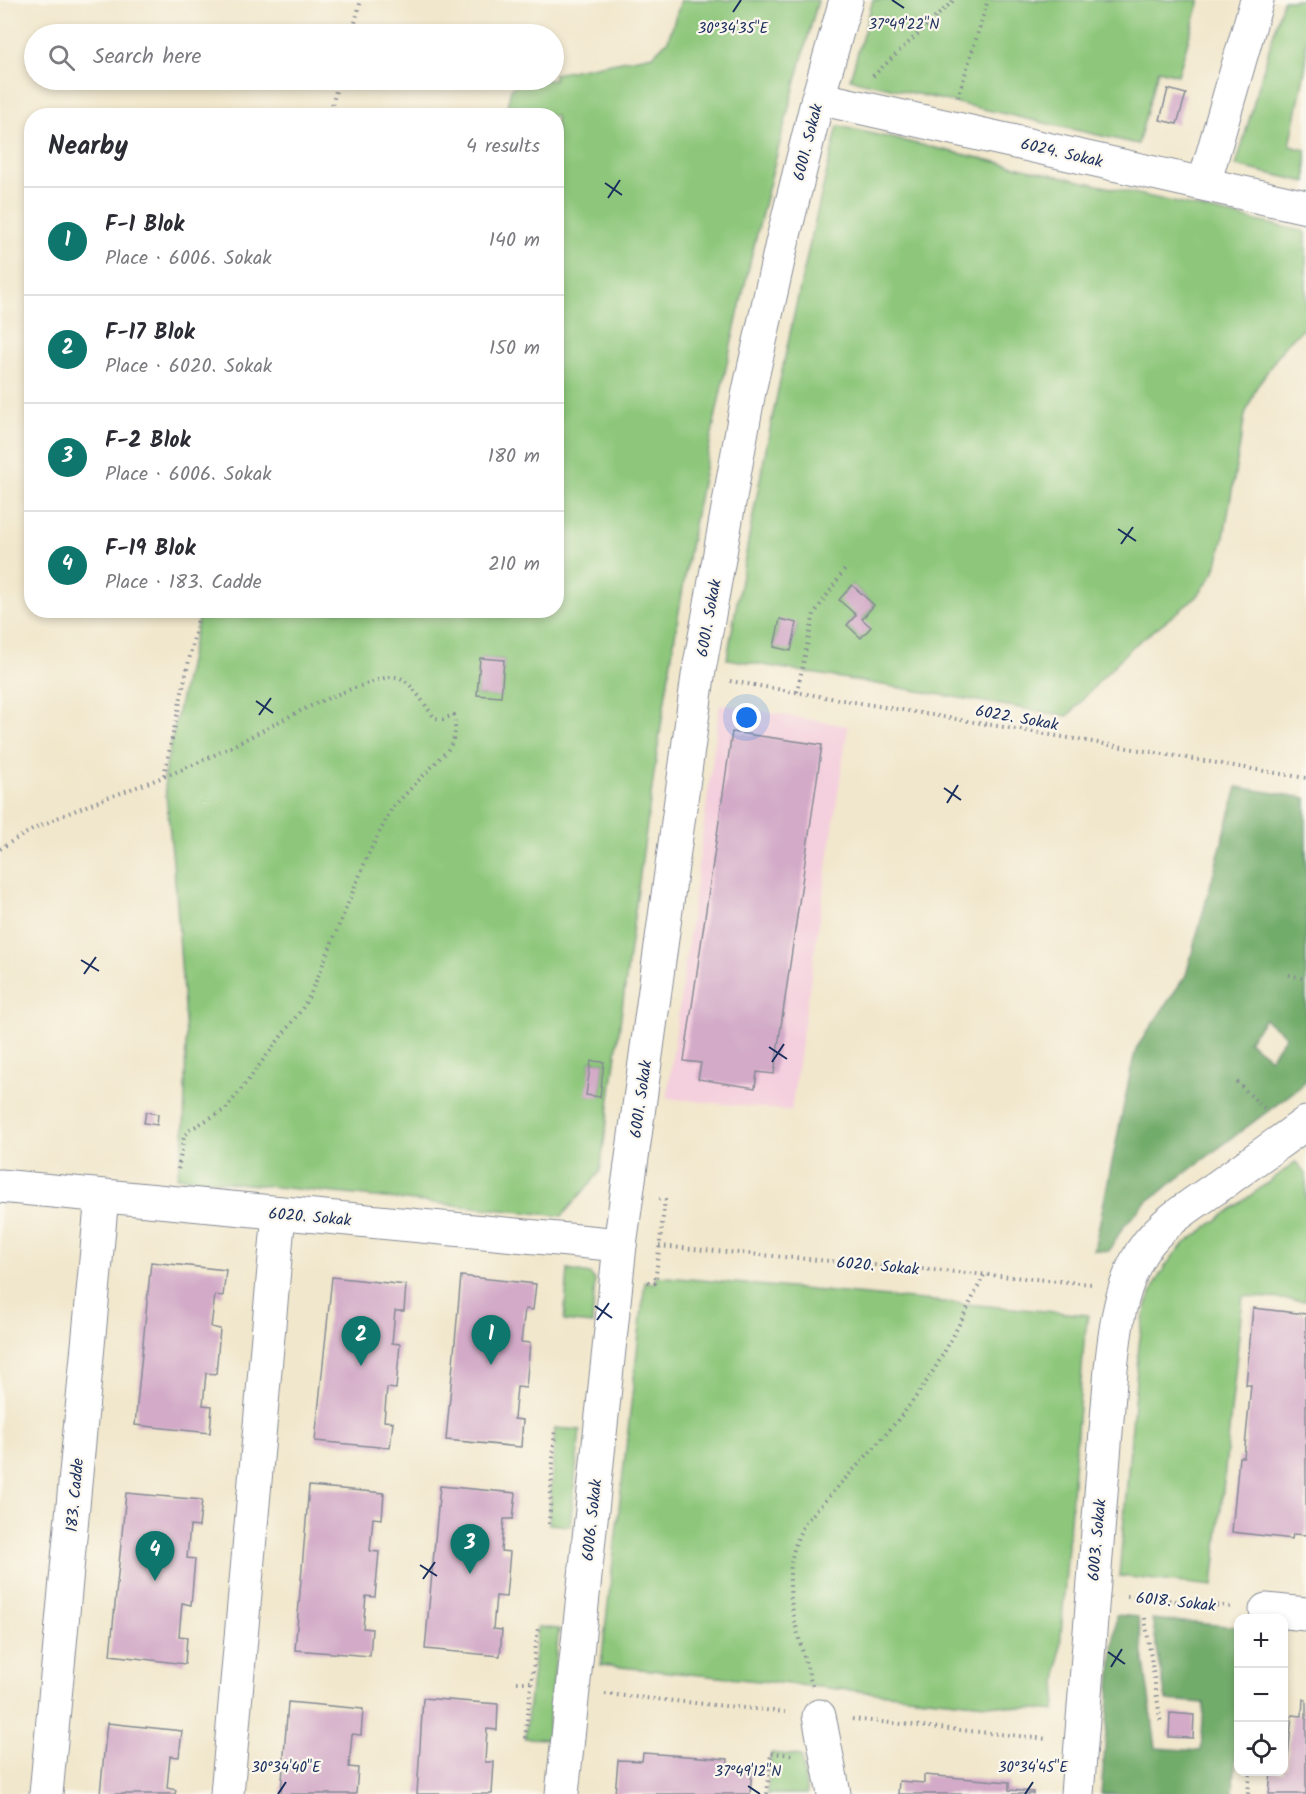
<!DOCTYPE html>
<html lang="en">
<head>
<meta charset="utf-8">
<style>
	body { margin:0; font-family:Kalam,sans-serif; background:#f7f7f7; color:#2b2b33 }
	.controls { position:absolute; right:18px; bottom:18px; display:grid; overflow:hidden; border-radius:12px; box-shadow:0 3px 9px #0003 }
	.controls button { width:54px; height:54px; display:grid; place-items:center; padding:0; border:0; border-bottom:2px solid #e1e1e2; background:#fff; color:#2b2b33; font:30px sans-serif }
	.you { position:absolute; left:747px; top:718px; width:21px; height:21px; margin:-15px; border:4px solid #fff; border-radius:50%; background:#1a73e8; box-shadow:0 0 0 9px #1a73e833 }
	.badge { display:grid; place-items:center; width:39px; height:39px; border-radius:50%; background:#0f766e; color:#fff; font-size:20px; font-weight:700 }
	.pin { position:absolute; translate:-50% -50px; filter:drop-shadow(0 2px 3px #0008) }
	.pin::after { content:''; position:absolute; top:32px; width:21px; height:18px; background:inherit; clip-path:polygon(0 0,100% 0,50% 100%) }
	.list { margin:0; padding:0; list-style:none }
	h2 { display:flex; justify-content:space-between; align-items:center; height:78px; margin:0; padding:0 24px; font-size:26px }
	h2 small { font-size:20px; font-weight:400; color:#7c7c81 }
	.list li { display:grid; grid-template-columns:39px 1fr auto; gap:18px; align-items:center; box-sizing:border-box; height:108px; padding:0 24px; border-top:2px solid #e1e1e2 }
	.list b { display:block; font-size:22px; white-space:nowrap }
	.list p { margin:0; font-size:20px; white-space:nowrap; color:#7c7c81 }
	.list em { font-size:20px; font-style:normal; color:#7c7c81 }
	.icon { flex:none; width:33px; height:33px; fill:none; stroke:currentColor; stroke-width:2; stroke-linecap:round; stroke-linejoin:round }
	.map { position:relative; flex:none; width:1306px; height:1794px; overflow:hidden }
	.search { position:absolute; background:#fff; box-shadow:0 3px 9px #0003; left:24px; top:24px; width:540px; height:66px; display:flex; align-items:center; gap:15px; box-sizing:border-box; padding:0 21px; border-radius:33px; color:#7c7c81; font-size:22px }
	.panel { position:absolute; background:#fff; box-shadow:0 3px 9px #0003; left:24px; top:108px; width:540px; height:510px; border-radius:24px }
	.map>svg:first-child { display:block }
</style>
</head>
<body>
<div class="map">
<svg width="1306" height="1794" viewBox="0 0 1306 1794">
	<rect width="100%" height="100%" fill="#fbf7ec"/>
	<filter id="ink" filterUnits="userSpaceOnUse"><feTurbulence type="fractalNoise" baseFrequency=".0167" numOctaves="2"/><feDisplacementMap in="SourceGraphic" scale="12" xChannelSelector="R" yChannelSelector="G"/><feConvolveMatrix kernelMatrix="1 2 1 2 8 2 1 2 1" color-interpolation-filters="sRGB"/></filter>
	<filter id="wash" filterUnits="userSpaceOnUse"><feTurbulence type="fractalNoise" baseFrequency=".008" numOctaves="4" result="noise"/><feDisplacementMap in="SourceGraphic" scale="24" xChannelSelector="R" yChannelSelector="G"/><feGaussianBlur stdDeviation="1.35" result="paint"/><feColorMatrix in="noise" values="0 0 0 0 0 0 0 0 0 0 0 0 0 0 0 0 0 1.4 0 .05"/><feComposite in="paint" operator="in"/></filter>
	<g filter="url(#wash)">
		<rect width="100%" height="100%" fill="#f1e7cc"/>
		<path fill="#f4cfdd" d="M720 704 848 726 791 1111 667 1098Z"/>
		<g fill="#8ec77b" stroke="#547b6c" stroke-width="1.5" fill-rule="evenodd">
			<path d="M681 0H818C770 173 727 348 694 525 655 739 630 956 600 1172L562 1216 177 1177 184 1137 186 1037 176 891 164 775 200 611 556 610V116L505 115 511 89 522 80H554V74L653 55 668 40ZM481 658 504 660 501 696 477 695ZM591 1061 604 1062 600 1096 587 1095Z"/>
			<path d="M873 0H1200L1178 75 1158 70 1138 144 850 79Z"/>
			<path d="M1283 0H1306V64L1290 146 1306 150V182L1236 166Z"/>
			<path d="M838 126 1306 232V326L1285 345 1256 388 1245 415 1224 537 1215 571 1197 597 1132 647 1102 678 1068 716 727 659C758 480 794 302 838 126ZM852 585 874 605 862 619 861 638 847 625 856 615ZM780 620 797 624 791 650 774 647Z"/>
			<path d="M1296 1162 1306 1174V1301L1243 1296 1213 1586 1119 1576 1139 1345C1144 1304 1154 1275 1183 1245Z"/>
			<path d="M568 1270 590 1274 595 1280 592 1324 564 1321Z"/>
			<path d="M656 1276 1088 1315 1084 1343 1055 1711 601 1665 645 1282 655 1283Z"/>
			<path d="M555 1428 580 1430 570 1526 549 1524Z"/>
			<path d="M538 1627 559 1629 547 1739 525 1738Z"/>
			<path d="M771 1753 801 1756 807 1794H767Z"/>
		</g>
		<g fill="#72ac6b" stroke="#466e64" stroke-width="1.5" fill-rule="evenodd">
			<path d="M1237 787 1306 798V1080L1300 1087 1144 1204 1123 1227 1109 1251 1094 1250 1133 1060 1137 1047 1186 975ZM1265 1019 1286 1036 1270 1058 1248 1041Z"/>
			<path d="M1116 1615 1138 1617 1156 1748 1201 1751 1204 1703 1166 1700 1152 1619 1238 1627V1733L1233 1794H1101Z"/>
		</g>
		<g id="blocks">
			<g fill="#d3abc8">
				<path d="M1168 89 1186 94 1177 124 1160 120Z"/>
				<path d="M852 585 874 605 862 619 871 627 861 638 847 625 856 615 839 600Z"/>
				<path d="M780 619 797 623 791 651 774 647Z"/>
				<path d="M480 658 504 660 501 697 477 695Z"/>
				<path d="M732 732 822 745 774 1074 757 1072 755 1088 698 1079 701 1063 684 1061Z"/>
				<path d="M591 1061 604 1062 600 1097 586 1095Z"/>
				<path d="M146 1112 158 1114 157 1125 144 1123Z"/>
				<path d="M151 1262 226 1270 223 1296 215 1295 211 1327 220 1329 216 1374 206 1373 203 1405 212 1406 210 1433 135 1425Z"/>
				<path d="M461 1276 536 1284 533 1310 525 1309 521 1342 530 1343 526 1388 517 1387 514 1419 523 1420 521 1447 446 1440Z"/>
				<path d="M332 1277 406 1285 404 1311H395L392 1343 400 1344 396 1389 387 1388 384 1421 393 1422 390 1448 315 1441Z"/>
				<path d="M1253 1308 1306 1314V1535L1293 1534 1292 1539 1232 1532 1239 1457H1244L1251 1385H1246Z"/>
				<path d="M309 1486 384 1493 382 1519 373 1518 370 1551 379 1552 375 1597 366 1596 363 1628 372 1629 370 1656 295 1650Z"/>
				<path d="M440 1486 516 1493 513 1519H504L501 1551 510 1552 506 1597 496 1596 493 1629 502 1630 500 1656 425 1649Z"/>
				<path d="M126 1493 202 1500 199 1527 190 1526 187 1558 195 1559 191 1605 182 1603 179 1636 187 1637 185 1664 110 1655Z"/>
				<path d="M423 1698 498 1704 497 1730 487 1729 485 1762H494L492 1794H417Z"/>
				<path d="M1303 1699 1306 1700V1794H1269L1271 1772H1284V1768H1287L1292 1715 1302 1716Z"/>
				<path d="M288 1702 363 1709 361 1735 352 1734 349 1767 358 1768 356 1794H281Z"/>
				<path d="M1170 1713 1194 1715 1193 1738 1169 1737Z"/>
				<path d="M107 1723 182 1731 179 1757 170 1756 167 1788 176 1790 175 1794H100Z"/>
				<path d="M643 1753 728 1759 727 1768 752 1769 750 1794H615L618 1760 642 1761Z"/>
				<path d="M924 1775 1009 1782V1790L1033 1792V1794H898L899 1781 924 1783Z"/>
			</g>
		</g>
	</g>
	<g filter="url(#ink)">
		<use href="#blocks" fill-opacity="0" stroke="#868b95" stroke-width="1.5"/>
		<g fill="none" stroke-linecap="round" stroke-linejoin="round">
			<defs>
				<g id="minor">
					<path d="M818 98 1306 207"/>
					<path d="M1204 184 1257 0"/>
					<path d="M0 1186 620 1245"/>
					<path d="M1266 1610 1306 1614"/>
					<path d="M819 1716 834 1794"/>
					<path d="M46 1794 102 1196"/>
					<path d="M227 1794 279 1213"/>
					<path d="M562 1794 620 1245 698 676 749 391 782 243 818 98 846 0"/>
					<path d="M1077 1794 1111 1369C1115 1332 1119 1296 1136 1262 1153 1227 1189 1207 1220 1185 1249 1164 1277 1144 1306 1123"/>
				</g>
			</defs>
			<use href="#minor" stroke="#868b95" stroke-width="35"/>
			<g stroke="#868b95" stroke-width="4" stroke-dasharray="1.5 4.5" stroke-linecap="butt">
				<path d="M352 34 361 0"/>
				<path d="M873 76 954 0"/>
				<path d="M958 97 988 0"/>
				<path d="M329 116 339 80"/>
				<path d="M730 681 1306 778"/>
				<path d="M797 692 814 614 845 569"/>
				<path d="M164 775 200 610"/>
				<path d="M0 849C63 807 140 790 208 758 259 734 306 704 360 686 371 683 384 676 395 677 410 677 425 707 435 718L443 719 454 715C456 730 456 738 447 751L392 808 368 855 311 993 302 1009 226 1109 189 1130 184 1137 178 1170"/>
				<path d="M1289 975 1306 979"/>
				<path d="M1237 1082 1267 1111"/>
				<path d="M659 1246 1092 1284"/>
				<path d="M648 1282 655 1283 665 1200 659 1199"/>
				<path d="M549 1524 555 1428"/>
				<path d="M1127 1596 1233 1607"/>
				<path d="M1145 1618 1161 1724"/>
				<path d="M517 1682H532"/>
				<path d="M812 1686C798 1630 774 1577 805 1523 842 1480 884 1441 917 1395 944 1358 963 1316 984 1275"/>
				<path d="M605 1694 785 1712"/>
				<path d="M852 1719 1048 1739"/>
				<path d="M525 1738 538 1627"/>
				<path d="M767 1794 771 1753 794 1755"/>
				<path d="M1248 1794 1250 1772"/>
			</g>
			<use href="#minor" stroke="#fff" stroke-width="33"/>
		</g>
	</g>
	<path fill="none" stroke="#1b2f5e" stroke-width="2" d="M892 0 904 8M733 12 741 0M605 183 622 195M608 198 620 180M1118 529 1136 541M1121 544 1133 527M256 701 273 713M259 715 271 698M944 788 961 800M947 803 958 785M81 960 99 971M84 974 96 957M769 1047 787 1059M772 1062 784 1044M595 1306 612 1318M597 1320 609 1303M420 1565 437 1576M423 1579 435 1562M1108 1652 1125 1664M1111 1667 1122 1649M748 1786 760 1794M278 1794 286 1782M1025 1794 1033 1782"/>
	<g text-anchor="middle" stroke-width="4.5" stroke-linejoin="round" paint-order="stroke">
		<g font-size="16" fill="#1b2f5e" stroke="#fbf7ec">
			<text transform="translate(807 142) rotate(-76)" y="6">6001. Sokak</text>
			<text transform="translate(1062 152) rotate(13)" y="6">6024. Sokak</text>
			<text transform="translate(708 618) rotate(-80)" y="6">6001. Sokak</text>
			<text transform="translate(1017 717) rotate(10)" y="6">6022. Sokak</text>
			<text transform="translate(640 1099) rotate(-82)" y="6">6001. Sokak</text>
			<text transform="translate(310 1216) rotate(5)" y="6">6020. Sokak</text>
			<text transform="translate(878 1265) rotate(5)" y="6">6020. Sokak</text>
			<text transform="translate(74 1495) rotate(-85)" y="6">183. Cadde</text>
			<text transform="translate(591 1520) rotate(-84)" y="6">6006. Sokak</text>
			<text transform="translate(1096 1540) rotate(-85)" y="6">6003. Sokak</text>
			<text transform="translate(1176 1601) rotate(6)" y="6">6018. Sokak</text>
		</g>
	</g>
	<g font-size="15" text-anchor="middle" fill="#1b2f5e" stroke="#fbf7ec" stroke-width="4.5" stroke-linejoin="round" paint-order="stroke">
		<text x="904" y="29">37°49'22"N</text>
		<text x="733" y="33">30°34'35"E</text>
		<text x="286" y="1772">30°34'40"E</text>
		<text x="1033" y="1772">30°34'45"E</text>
		<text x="748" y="1776">37°49'12"N</text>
	</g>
</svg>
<div class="controls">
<button>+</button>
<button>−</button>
<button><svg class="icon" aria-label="locate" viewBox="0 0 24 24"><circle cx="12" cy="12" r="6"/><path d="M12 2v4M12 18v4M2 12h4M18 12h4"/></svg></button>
</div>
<div class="you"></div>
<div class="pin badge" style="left:491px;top:1365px">1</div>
<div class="pin badge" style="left:361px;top:1366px">2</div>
<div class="pin badge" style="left:470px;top:1574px">3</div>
<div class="pin badge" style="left:155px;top:1581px">4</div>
<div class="search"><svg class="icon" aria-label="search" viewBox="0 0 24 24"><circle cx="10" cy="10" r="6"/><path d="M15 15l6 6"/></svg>Search here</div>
<section class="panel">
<h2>Nearby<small>4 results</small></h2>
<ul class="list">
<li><span class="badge">1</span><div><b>F-1 Blok</b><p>Place · 6006. Sokak</p></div><em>140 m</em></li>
<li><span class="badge">2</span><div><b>F-17 Blok</b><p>Place · 6020. Sokak</p></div><em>150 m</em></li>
<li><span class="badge">3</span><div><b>F-2 Blok</b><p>Place · 6006. Sokak</p></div><em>180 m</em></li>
<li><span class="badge">4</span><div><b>F-19 Blok</b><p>Place · 183. Cadde</p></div><em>210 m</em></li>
</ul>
</section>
</div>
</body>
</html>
